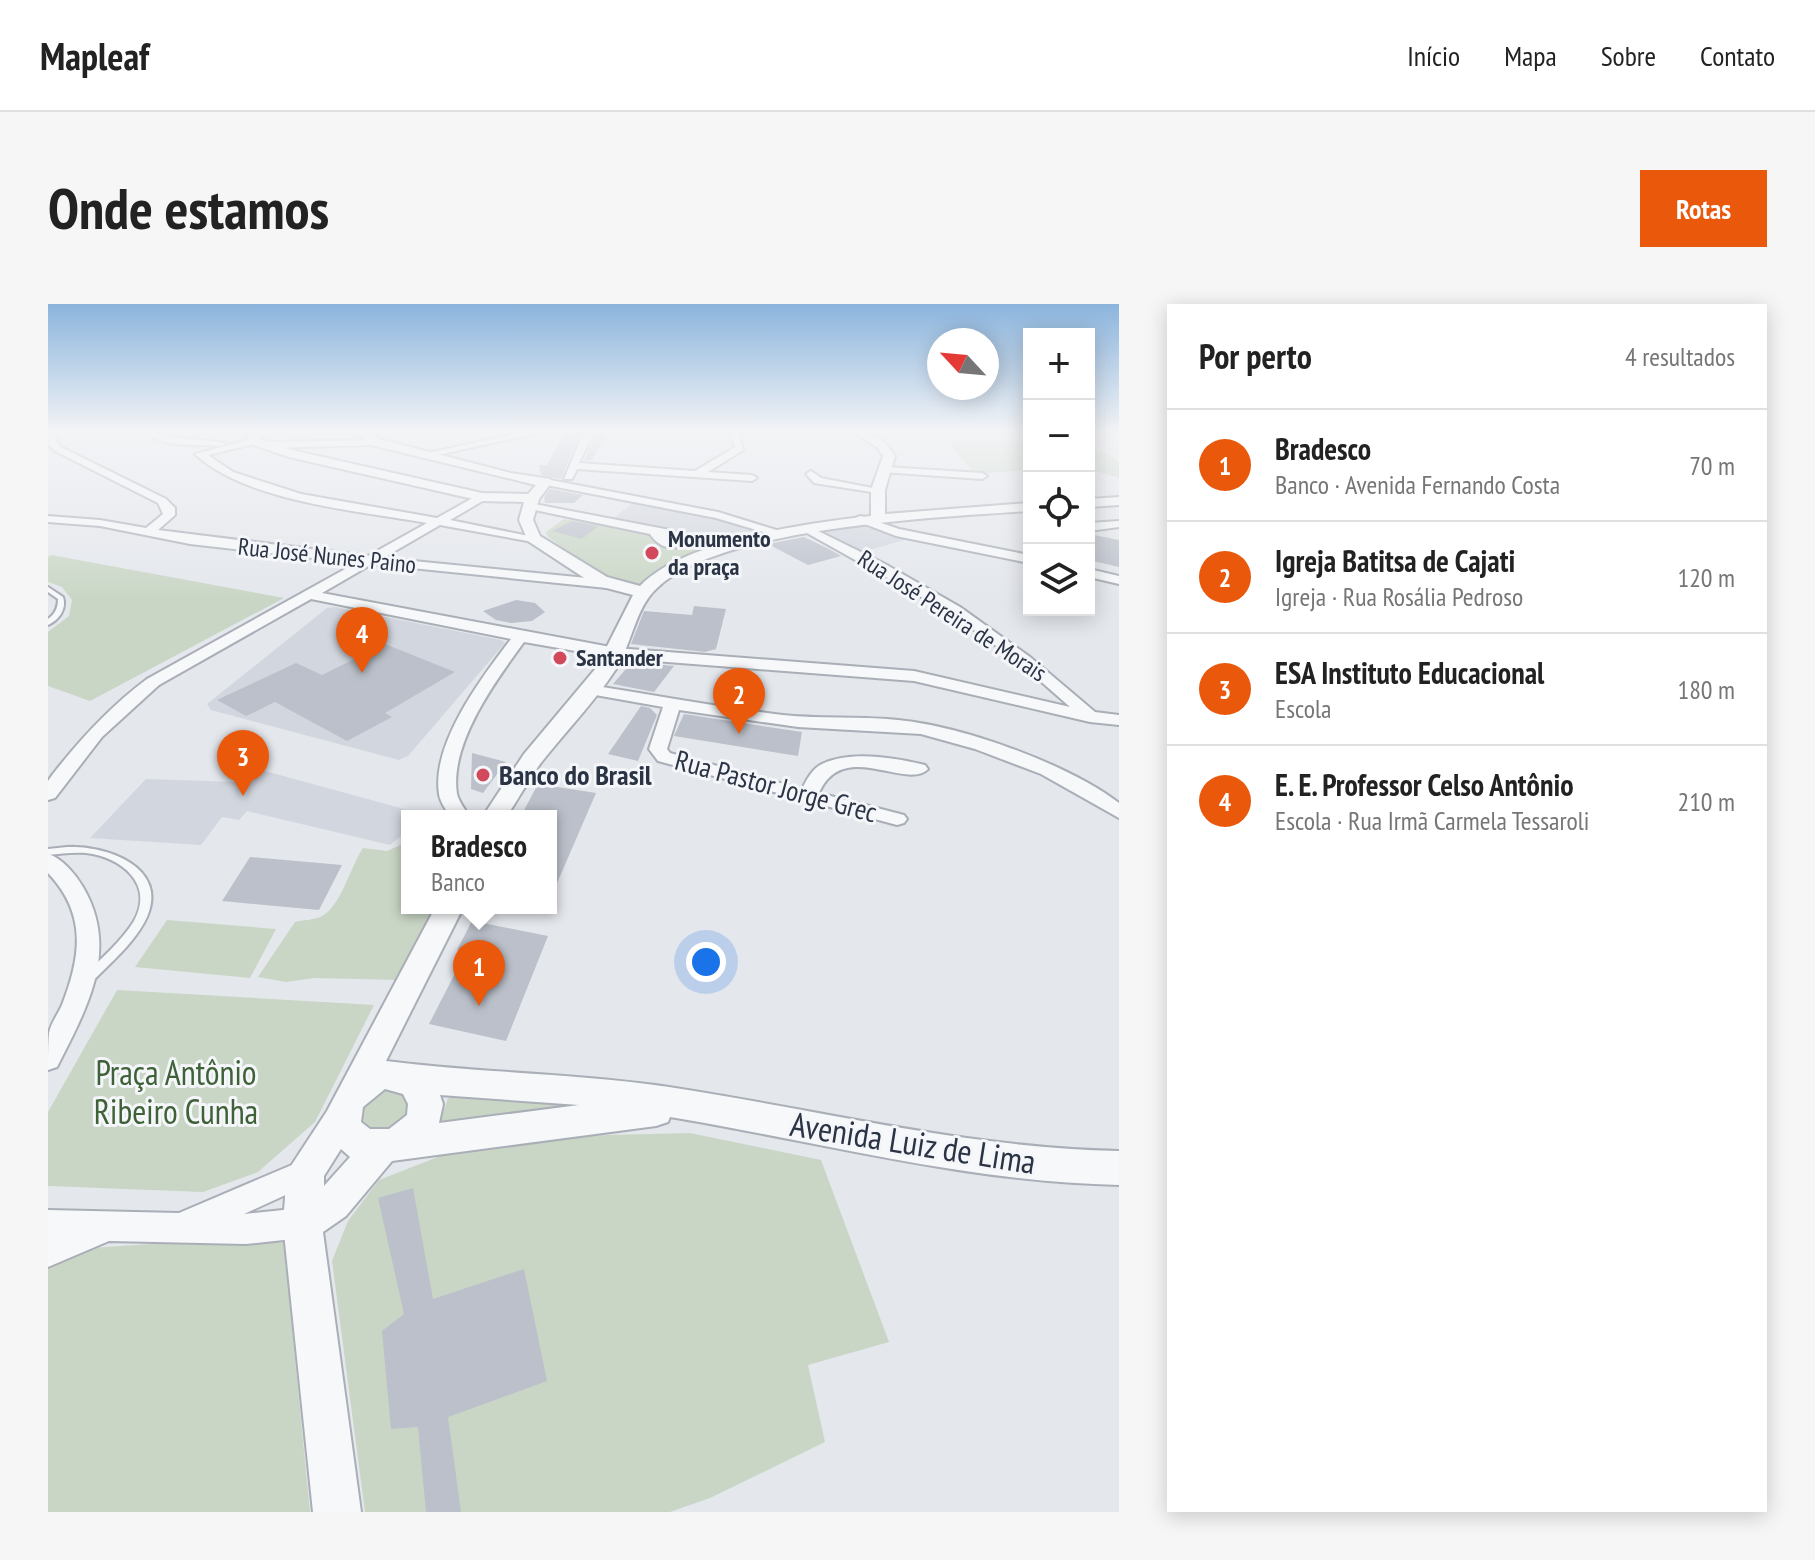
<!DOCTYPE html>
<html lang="pt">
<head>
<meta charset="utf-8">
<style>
	body { margin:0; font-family:"PT Sans Narrow",sans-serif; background:#f6f6f6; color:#222 }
	.controls { position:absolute; right:24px; top:24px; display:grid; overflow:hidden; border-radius:0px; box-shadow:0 4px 20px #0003 }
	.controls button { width:72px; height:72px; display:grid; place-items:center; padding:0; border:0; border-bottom:2px solid #e0e0e0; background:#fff; color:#222; font:40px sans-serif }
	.compass { position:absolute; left:879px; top:24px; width:72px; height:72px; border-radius:50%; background:#fff; box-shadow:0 4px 20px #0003; rotate:296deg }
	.you { position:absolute; left:658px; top:658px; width:28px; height:28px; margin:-20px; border:6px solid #fff; border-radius:50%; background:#1a73e8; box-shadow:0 0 0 12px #1a73e833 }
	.badge { display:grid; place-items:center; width:52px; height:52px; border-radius:50%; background:#ea580c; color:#fff; font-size:26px; font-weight:700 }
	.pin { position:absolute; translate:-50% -66px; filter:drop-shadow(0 2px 4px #0008) }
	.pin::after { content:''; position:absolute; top:42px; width:28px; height:24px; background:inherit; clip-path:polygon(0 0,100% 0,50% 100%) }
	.popup { position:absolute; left:353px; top:506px; width:156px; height:104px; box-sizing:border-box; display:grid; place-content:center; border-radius:0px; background:#fff; filter:drop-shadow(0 2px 6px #0005); font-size:26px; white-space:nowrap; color:#767676 }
	.popup b { font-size:30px; color:#222 }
	.popup::after { content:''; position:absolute; left:50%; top:100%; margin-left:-16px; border:16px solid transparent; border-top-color:#fff }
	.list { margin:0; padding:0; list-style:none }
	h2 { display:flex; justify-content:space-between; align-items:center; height:104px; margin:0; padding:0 32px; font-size:34px }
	h2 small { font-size:26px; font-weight:400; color:#767676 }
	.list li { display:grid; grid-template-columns:52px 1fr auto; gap:24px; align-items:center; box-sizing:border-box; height:112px; padding:0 32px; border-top:2px solid #e0e0e0 }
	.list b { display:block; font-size:30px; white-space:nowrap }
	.list p { margin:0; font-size:26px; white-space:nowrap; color:#767676 }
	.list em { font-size:26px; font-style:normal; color:#767676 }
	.icon { flex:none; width:44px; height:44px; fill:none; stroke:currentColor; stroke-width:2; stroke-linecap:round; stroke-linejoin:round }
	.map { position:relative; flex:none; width:1071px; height:1208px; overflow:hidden; border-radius:0px }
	header { display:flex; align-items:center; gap:48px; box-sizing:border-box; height:112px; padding:0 40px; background:#fff; border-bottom:2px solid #e0e0e0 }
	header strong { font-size:38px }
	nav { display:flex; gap:44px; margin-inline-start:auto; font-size:28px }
	.intro { display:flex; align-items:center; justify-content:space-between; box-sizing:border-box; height:192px; padding:0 48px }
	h1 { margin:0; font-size:56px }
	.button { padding:20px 36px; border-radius:0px; background:#ea580c; color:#fff; font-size:28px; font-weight:700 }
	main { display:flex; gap:48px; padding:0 48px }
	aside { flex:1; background:#fff; border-radius:0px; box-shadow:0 4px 20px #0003 }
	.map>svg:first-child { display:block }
</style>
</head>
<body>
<header>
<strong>Mapleaf</strong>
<nav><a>Início</a><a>Mapa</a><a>Sobre</a><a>Contato</a></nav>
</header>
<div class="intro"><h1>Onde estamos</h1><a class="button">Rotas</a></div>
<main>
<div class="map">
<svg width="1071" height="1208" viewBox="0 0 1071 1208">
	<rect width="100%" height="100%" fill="#e4e7ec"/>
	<g fill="#d2d6de">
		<path d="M584 199 673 215 718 228 671 243 631 229 564 216Z"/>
		<path d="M817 218 832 226 867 233 814 248 769 226Z"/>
		<path d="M287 303 453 336 457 339 360 452 351 456 163 406 159 400 279 304Z"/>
		<path d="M206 464 378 511 359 512V527L342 541 199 507 191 516 174 513 153 541 42 534 98 475 187 478Z"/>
	</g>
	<g fill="#c9d6c5">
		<path d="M877 127H981V166L927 170 904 143Z"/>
		<path d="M1041 141 1071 157V174L1041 165Z"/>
		<path d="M516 215 604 229 611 240C631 247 639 237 661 244L637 253 590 282 560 276 500 233 498 228Z"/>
		<path d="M3 251 236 294 42 397 0 382V328L21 312 24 296 14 283 0 278V253Z"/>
		<path d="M359 538V604H392L352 676 267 674 238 678 210 673 247 618C255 616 265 616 272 613 293 604 302 563 315 544L339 547Z"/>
		<path d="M119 616 228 625 202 674 87 663Z"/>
		<path d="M69 686 326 701 267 818 210 868 155 888 0 882V808Z"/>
		<path d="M355 778 370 811 322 837 304 798 311 789Z"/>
		<path d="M403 786 534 797 520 803 392 817Z"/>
		<path d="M642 829 773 856 841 1038 760 1061 777 1138 662 1194 622 1208H317L284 957 300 917 331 876 423 840 520 832Z"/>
		<path d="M235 931 262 1208H0V953L14 946Z"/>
	</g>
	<g fill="#bbc0ca">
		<path d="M518 127H530L532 130 513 175 493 171 491 161H499Z"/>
		<path d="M546 127H562L543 157 536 156 548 131Z"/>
		<path d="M502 185 535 191 526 199H497L496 193Z"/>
		<path d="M524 217 550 222 534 235 504 227Z"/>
		<path d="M1041 230 1071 236V263L1041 256Z"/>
		<path d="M756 233 781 245 793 252 760 261 720 240Z"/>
		<path d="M468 296 487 299 497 308 484 317 463 319 448 316 435 307Z"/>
		<path d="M646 302 678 305 668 345 657 348 583 340 596 307 644 311Z"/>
		<path d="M337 340 407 368 337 409 344 413 299 437 227 398 198 412 169 396 248 359 274 371Z"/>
		<path d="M584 358 626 362 606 388 565 380Z"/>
		<path d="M593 402 602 404 609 411 590 457 560 450Z"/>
		<path d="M636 410 754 428 750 452 626 432Z"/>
		<path d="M424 449 458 458 435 489 423 485Z"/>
		<path d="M490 480 548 489 503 593V512H473Z"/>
		<path d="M202 553 294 561 271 606 174 597Z"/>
		<path d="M424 617 500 632 458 737 381 720 418 648 409 646Z"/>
		<path d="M365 884 385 995 476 965 499 1077 400 1113 413 1208H378L370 1123 343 1125 334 1027 356 1010 330 894Z"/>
	</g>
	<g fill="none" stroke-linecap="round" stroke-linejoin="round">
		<defs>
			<g id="service">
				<path d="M0 283 15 293C19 305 11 316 0 321V315C7 310 10 304 10 295L0 288Z"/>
				<path d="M19 543C58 541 121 563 99 613 87 639 62 659 43 679H35L33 676 35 673C52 655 73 638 86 617 107 580 73 553 38 549 25 548 12 550 0 551V545Z"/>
			</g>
			<g id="minor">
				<path d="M11 127 8 137 13 143 118 195 127 204V211L110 226 320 252 379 219C312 207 198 198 147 150L207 134 210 139 160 151 185 168 253 190 389 214 430 191H438V195L402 216 491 234 485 238 392 221 335 254 559 276 566 280 559 284 324 260 274 289 568 344 866 367 1022 403 972 359 902 309 750 224 760 222 837 260 912 303 982 353 1047 408 1071 411V421L1042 418 866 377 568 354 476 338C448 376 401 440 409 490 411 498 417 505 421 512H401C398 505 392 498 391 490 383 440 434 373 463 335L263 295 111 381 54 433 7 494 0 496V477L5 470C33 434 63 402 99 375L308 259 142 240 52 222 0 218V212L52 216 98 224 115 210 110 199 7 147 0 140V128Z"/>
				<path d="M97 127H107L116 132 178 139 173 142C152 140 111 145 97 127Z"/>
				<path d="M480 127H498L376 154 371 151Z"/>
				<path d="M533 127H542L545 130 531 159 647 167 687 143 681 127H690L695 146 660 168 704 171 709 174 704 177 529 165 524 175H516L535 130Z"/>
				<path d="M330 136 327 141 216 144 211 141 216 138Z"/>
				<path d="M838 163 934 169 939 172 934 175 834 168V164Z"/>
				<path d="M763 167 773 174 835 186 830 189 766 179 758 170Z"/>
				<path d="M497 175 670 208 738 229 732 233 668 214 493 180V176Z"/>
				<path d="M481 199 622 226 641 237C627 249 611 244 602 230L477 204 475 202Z"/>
				<path d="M813 212 851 225 981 251V259L848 232 809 217V213Z"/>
				<path d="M1071 217V223L1041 227V219Z"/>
				<path d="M1041 265 1071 272V280L1041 273Z"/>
				<path d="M542 381C606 391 670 403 735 411 773 415 812 412 850 416 914 422 1020 460 1071 499V514L993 470 927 445 873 430 750 423 631 406 619 445 622 449 754 485C759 475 764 465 774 460 803 446 848 454 877 461L880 465C858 487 795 434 771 489L856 511 859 515 856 519 849 521 610 457 601 445 615 403 536 389 534 386Z"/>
				<path d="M0 550C14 554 28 571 35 583 72 646 39 704 9 763L0 766C0 754 0 740 1 729 3 719 10 710 14 701 33 652 39 610 0 569Z"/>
				<path d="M258 855 268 859 273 868 268 877 196 910 254 904 265 909 269 919 265 929 254 934 198 940 61 937 0 963V906L131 909Z"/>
			</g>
			<g id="tertiary">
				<path d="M197 127H209L212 135 248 147 434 189 480 190 488 181 323 141 305 127H318L331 135 463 169 502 175 504 178 491 195 485 216 492 232 559 273 592 282C636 236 760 219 823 212V186L835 152 830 144 805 127C825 127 837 136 847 152L837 186V210L981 199V207C892 213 673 223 609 284 587 304 584 340 568 365 546 399 517 428 492 460 480 477 470 495 459 512H435L476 450 548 364 585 291 547 281 480 237 471 216 476 198 434 197 241 153 203 140Z"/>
				<path d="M1071 193V201L1041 203V195Z"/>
				<path d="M387 604H415L338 757C431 769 527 769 621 783 772 806 918 844 1071 847V881C918 878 772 838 622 813L620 818 608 822 344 857 298 912 275 928 313 1208H265L235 919 239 868 279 807ZM337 785 355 790 360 800 359 811 341 825H322L313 818 315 803ZM392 791 531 801 391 819 395 800ZM293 845 302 853 276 882V872Z"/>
			</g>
		</defs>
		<use href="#service" stroke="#a9aeb7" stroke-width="4"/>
		<use href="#minor" stroke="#a9aeb7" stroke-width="4"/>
		<use href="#tertiary" stroke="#a9aeb7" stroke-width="4"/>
		<use href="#service" fill="#f7f8fa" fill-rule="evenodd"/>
		<use href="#minor" fill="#f7f8fa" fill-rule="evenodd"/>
		<use href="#tertiary" fill="#f7f8fa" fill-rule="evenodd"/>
	</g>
	<linearGradient id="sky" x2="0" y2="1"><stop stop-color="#8bb4dd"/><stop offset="0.43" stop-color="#f3f4f6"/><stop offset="1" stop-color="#f3f4f6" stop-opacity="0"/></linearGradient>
	<rect width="1071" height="296" fill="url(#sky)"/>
	<g fill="#d1495b" stroke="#f4f6f9" stroke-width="3">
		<circle cx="604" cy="249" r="8"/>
		<circle cx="512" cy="354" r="8"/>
		<circle cx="435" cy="471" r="8"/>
	</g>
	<g text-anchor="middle" stroke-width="6" stroke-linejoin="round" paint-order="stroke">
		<g font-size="24" font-weight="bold" fill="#2b3445" stroke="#f4f6f9" text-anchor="start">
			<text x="620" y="243">Monumento<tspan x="620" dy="28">da praça</tspan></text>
			<text x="528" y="362">Santander</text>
		</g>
		<g font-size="24" fill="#2b3445" stroke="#f4f6f9">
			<text transform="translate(279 252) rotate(6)" y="8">Rua José Nunes Paino</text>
			<text transform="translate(904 312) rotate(33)" y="8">Rua José Pereira de Morais</text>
		</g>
		<g font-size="28" font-weight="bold" fill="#2b3445" stroke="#f4f6f9" text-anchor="start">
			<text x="451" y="481">Banco do Brasil</text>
		</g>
		<g font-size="28" fill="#2b3445" stroke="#f4f6f9">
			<text transform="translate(728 482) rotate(15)" y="10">Rua Pastor Jorge Grec</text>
		</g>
		<g font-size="34" fill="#3f6138" stroke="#f4f6f9">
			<text x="128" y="781">Praça Antônio<tspan x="128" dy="39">Ribeiro Cunha</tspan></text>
		</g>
		<g font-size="34" fill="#2b3445" stroke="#f4f6f9">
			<text transform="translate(865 839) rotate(9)" y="12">Avenida Luiz de Lima</text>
		</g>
	</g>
</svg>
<div class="controls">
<button>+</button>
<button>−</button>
<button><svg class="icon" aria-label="locate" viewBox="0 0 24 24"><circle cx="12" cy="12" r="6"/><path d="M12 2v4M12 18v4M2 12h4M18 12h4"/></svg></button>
<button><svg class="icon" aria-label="layers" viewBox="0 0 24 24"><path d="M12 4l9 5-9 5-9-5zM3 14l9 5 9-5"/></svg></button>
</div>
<svg class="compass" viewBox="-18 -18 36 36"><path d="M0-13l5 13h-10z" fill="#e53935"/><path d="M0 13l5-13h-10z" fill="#767676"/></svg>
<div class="you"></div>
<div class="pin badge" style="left:431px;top:702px">1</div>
<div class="popup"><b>Bradesco</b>Banco</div>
<div class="pin badge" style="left:691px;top:430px">2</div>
<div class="pin badge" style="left:195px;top:492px">3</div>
<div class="pin badge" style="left:314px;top:369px">4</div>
</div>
<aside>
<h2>Por perto<small>4 resultados</small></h2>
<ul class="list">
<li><span class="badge">1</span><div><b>Bradesco</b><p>Banco · Avenida Fernando Costa</p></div><em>70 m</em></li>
<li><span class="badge">2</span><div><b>Igreja Batitsa de Cajati</b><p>Igreja · Rua Rosália Pedroso</p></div><em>120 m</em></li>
<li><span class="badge">3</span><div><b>ESA Instituto Educacional</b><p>Escola</p></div><em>180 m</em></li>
<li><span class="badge">4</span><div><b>E. E. Professor Celso Antônio</b><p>Escola · Rua Irmã Carmela Tessaroli</p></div><em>210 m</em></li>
</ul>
</aside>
</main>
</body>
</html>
